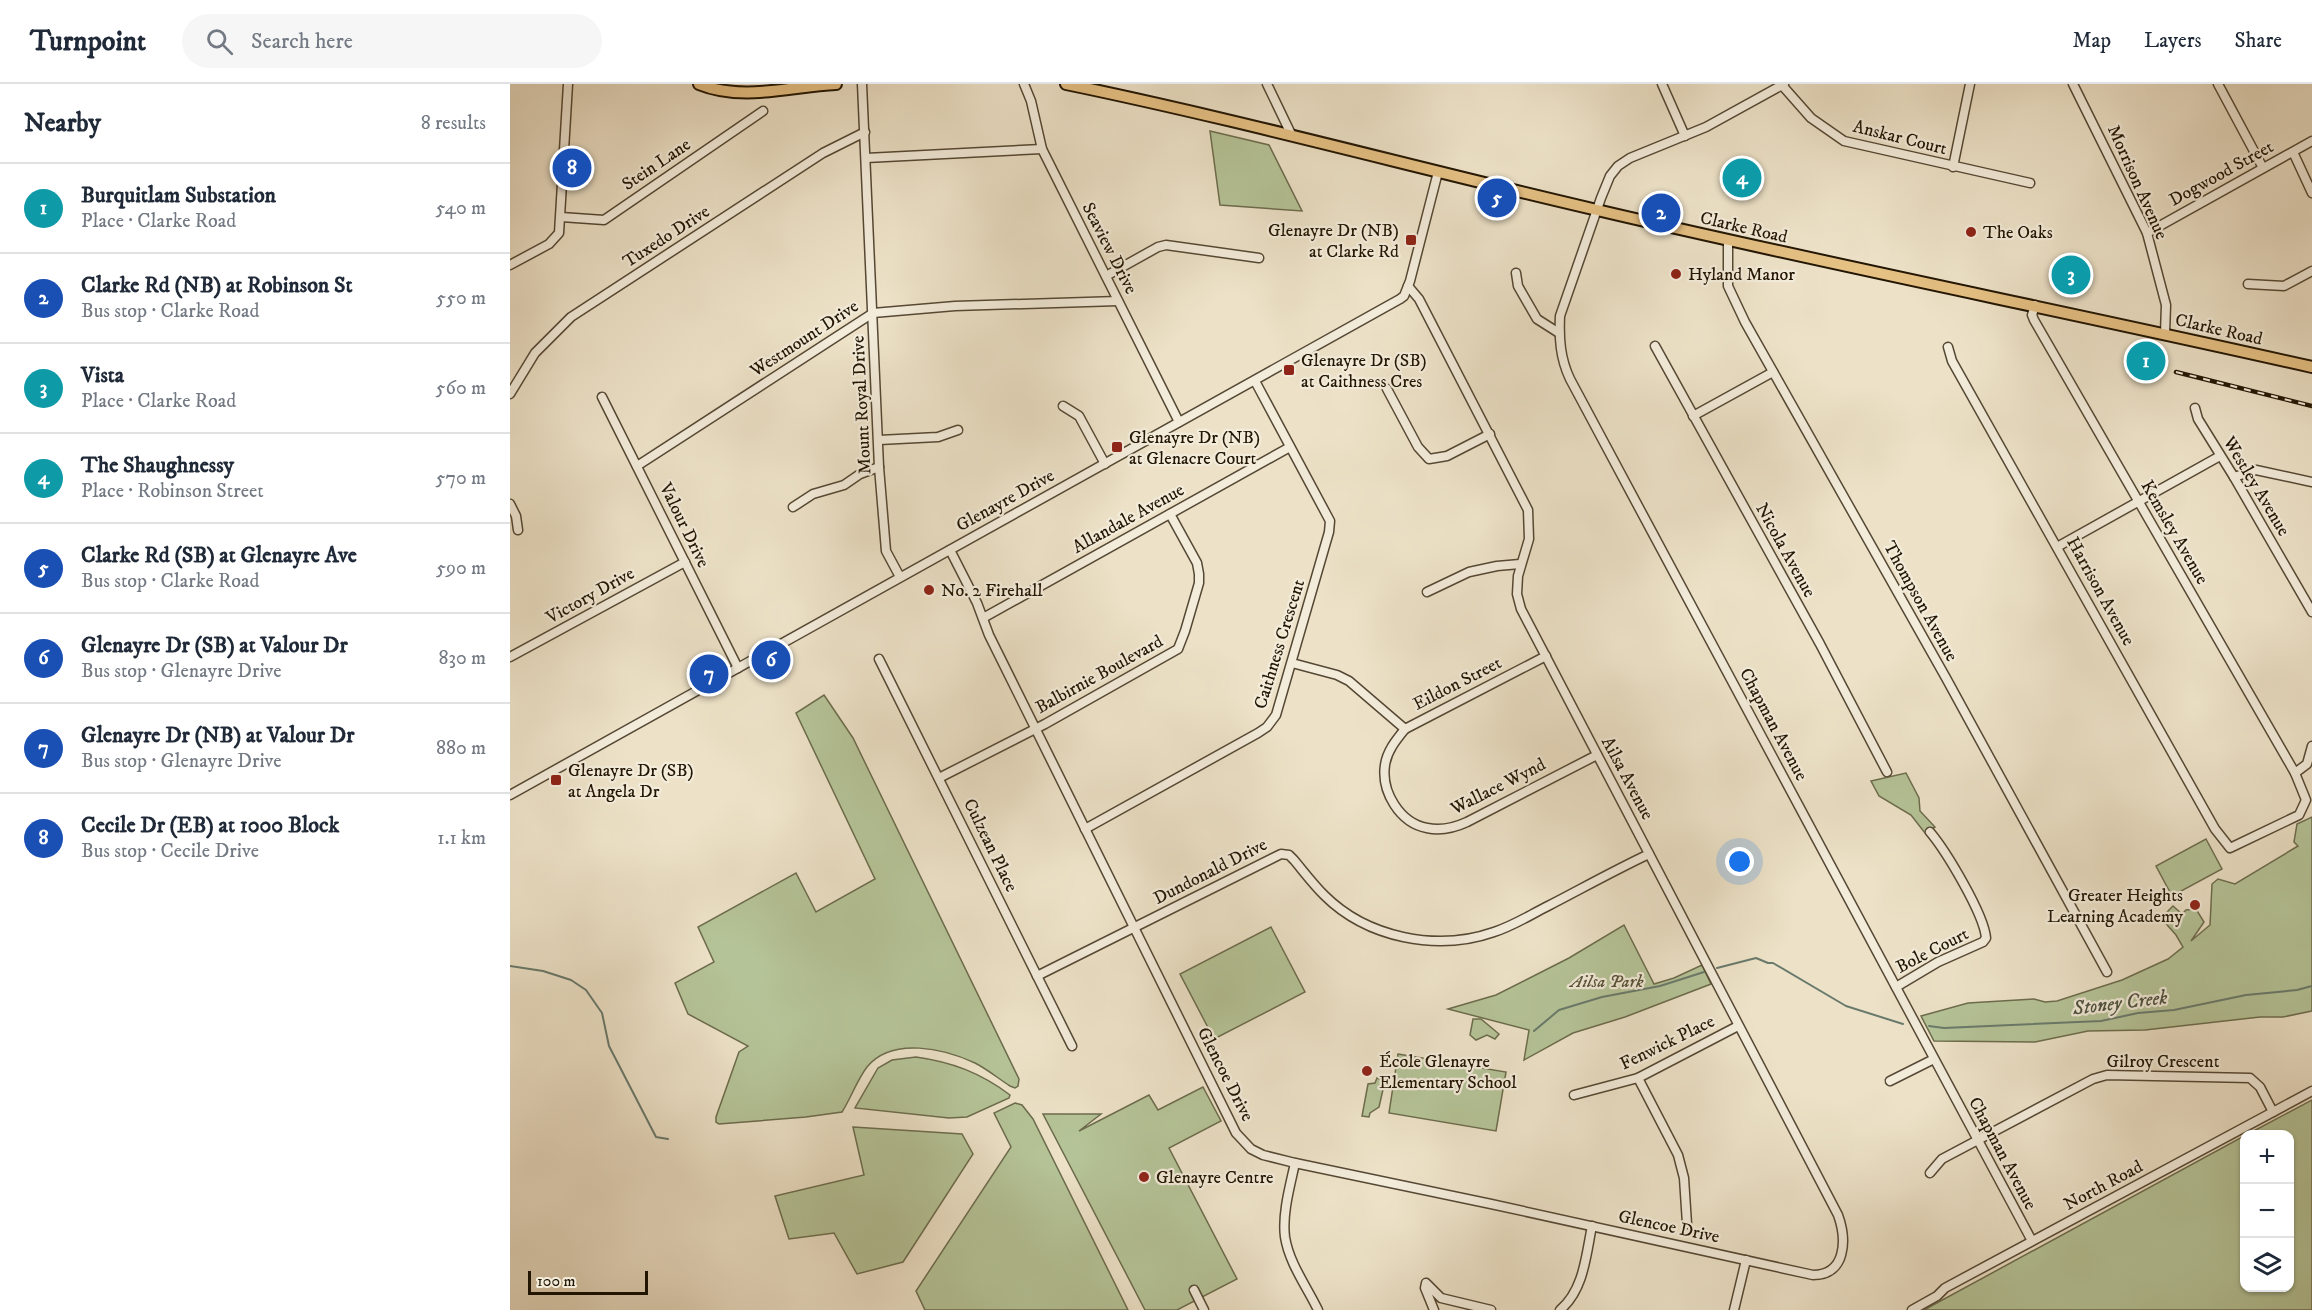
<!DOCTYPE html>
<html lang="en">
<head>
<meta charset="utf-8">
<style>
	body { margin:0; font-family:"IM FELL DW Pica",serif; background:#f6f6f7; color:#1f2937 }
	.controls { position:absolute; right:18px; bottom:18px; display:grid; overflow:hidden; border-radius:12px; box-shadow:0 2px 4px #0004 }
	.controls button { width:54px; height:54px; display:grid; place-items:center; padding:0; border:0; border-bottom:2px solid #e0e1e3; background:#fff; color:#1f2937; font:30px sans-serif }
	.scale { position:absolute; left:18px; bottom:15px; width:120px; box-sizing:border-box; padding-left:6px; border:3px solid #221502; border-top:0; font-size:16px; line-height:21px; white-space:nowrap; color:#221502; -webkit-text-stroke:4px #f3ecdb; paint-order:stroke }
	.you { position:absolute; left:1230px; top:778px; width:21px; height:21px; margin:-15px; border:4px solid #fff; border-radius:50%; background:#1a73e8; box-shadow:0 0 0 9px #1a73e833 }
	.badge { display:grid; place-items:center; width:39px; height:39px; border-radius:50%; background:#2563eb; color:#fff; font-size:20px; font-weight:700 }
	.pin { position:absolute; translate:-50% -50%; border:3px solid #fff; box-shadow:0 2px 6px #0006 }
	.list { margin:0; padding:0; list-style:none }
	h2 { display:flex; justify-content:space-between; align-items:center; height:78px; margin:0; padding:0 24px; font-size:26px }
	h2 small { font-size:20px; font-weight:400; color:#747a83 }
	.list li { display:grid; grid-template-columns:39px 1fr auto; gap:18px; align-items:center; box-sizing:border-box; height:90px; padding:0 24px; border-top:2px solid #e0e1e3 }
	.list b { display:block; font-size:22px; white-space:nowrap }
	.list p { margin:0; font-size:20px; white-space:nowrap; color:#747a83 }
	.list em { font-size:20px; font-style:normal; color:#747a83 }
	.icon { flex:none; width:33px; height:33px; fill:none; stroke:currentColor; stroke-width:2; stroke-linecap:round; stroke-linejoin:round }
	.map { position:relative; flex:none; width:1802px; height:1226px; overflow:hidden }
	header { display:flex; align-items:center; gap:36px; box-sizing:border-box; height:84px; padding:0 30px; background:#fff; border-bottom:2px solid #e0e1e3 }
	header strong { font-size:28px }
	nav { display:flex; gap:33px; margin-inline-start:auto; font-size:21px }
	.search { width:420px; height:54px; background:#f6f6f7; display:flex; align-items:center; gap:15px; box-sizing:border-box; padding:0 21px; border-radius:33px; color:#747a83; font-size:22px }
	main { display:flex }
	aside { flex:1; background:#fff }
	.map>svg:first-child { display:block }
</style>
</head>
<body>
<header>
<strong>Turnpoint</strong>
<div class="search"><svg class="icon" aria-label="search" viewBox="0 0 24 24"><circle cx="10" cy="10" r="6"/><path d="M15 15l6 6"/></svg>Search here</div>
<nav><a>Map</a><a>Layers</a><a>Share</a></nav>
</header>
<main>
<aside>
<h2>Nearby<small>8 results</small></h2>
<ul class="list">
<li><span class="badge" style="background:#0f9aa8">1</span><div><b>Burquitlam Substation</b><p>Place · Clarke Road</p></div><em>540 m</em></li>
<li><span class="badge" style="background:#1a4fb4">2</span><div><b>Clarke Rd (NB) at Robinson St</b><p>Bus stop · Clarke Road</p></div><em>550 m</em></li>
<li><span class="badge" style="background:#0f9aa8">3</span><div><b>Vista</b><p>Place · Clarke Road</p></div><em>560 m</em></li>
<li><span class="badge" style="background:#0f9aa8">4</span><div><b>The Shaughnessy</b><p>Place · Robinson Street</p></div><em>570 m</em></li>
<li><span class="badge" style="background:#1a4fb4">5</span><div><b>Clarke Rd (SB) at Glenayre Ave</b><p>Bus stop · Clarke Road</p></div><em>590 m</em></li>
<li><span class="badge" style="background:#1a4fb4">6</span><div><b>Glenayre Dr (SB) at Valour Dr</b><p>Bus stop · Glenayre Drive</p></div><em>830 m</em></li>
<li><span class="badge" style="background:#1a4fb4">7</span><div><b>Glenayre Dr (NB) at Valour Dr</b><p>Bus stop · Glenayre Drive</p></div><em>880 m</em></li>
<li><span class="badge" style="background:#1a4fb4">8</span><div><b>Cecile Dr (EB) at 1000 Block</b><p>Bus stop · Cecile Drive</p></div><em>1.1 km</em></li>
</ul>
</aside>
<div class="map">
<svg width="1802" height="1226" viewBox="0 0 1802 1226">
	<rect width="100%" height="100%" fill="#ede2c8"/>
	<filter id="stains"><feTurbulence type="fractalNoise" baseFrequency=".00333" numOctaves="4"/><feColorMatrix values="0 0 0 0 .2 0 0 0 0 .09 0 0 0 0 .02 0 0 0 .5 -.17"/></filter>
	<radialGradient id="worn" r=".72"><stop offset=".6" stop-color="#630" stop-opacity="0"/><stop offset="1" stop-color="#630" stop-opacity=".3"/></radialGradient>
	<g fill="#b5c498" stroke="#6c6c4d" stroke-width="1.5">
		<path d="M700 47 759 61 792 127 710 121Z"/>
		<path d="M314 611 343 654 509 995 508 1002 505 1004 500 1002C489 995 477 985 465 979 435 965 382 952 357 983 347 996 341 1014 332 1028L296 1033 209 1040 206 1038V1033L229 968 238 962 178 930 165 899 204 878 188 843 286 789 306 828 365 795 286 629Z"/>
		<path d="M1396 689 1409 714 1410 727 1425 743 1415 749 1401 731 1369 712 1361 697Z"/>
		<path d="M1802 733V927L1773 933H1750L1635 946 1578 947 1525 958 1424 957 1411 932 1458 919 1524 915 1535 918 1547 917 1612 896 1658 875 1673 863 1666 851 1651 834 1663 822 1672 830 1676 826 1686 825 1694 838 1681 857 1700 841 1702 800 1708 795 1725 800 1788 762 1784 758 1787 740Z"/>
		<path d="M1696 755 1712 785 1662 812 1646 782Z"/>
		<path d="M1114 841 1144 900 1164 894 1192 881 1201 900 1115 933 1063 949 1014 976 1019 946 938 925 986 911 1059 874Z"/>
		<path d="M761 843 795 908 704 955 670 890Z"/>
		<path d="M963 935H971L989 950 985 955 977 951 966 956 960 951Z"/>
		<path d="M888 970 996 988 986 1047 879 1029Z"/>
		<path d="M406 973C442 978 471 989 500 1011L499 1014 457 1033 439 1034 345 1024 368 984 382 976Z"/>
		<path d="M867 994 875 997 869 1023 860 1029 859 1033 852 1032 858 1000 865 999Z"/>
		<path d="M693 1003 711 1037 659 1064 727 1195 667 1226H635L533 1030H591L569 1047 639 1011 648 1026Z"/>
		<path d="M1802 1016V1226H1414L1734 1052V1204H1780V1050H1738Z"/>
		<path d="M505 1019 512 1021 523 1035 618 1226H415L406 1207 501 1063 484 1029Z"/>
		<path d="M343 1043 452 1050 463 1070 393 1178 347 1190 324 1149 279 1155 265 1112 354 1091Z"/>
	</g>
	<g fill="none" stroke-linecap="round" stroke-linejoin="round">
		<g stroke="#697a6c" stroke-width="2">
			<path d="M0 882 33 887 61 896 76 906 92 929 99 962 146 1053 158 1055"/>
			<path d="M1207 884 1246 874 1258 879H1263L1336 922 1393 940"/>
			<path d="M1419 942 1434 944 1591 937 1628 929 1664 926 1736 911 1787 906 1802 902"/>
			<path d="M1024 947 1049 926 1092 913 1150 902 1194 888"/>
		</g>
		<defs>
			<g id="minor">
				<path d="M352 0 369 383 376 467 390 493"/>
				<path d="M514 0 521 17 532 65 669 338"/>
				<path d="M757 0 782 52"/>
				<path d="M1152 0 1175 52"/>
				<path d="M1271 0 1301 34 1334 57 1520 99"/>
				<path d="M1274 0 1196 43 1120 74 1108 82 1100 92 1091 114 1050 232C1049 254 1050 274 1060 295L1522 1157"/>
				<path d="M1563 0 1637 149 1656 221 1655 249"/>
				<path d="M1708 0 1753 84"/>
				<path d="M1783 68 1802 109"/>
				<path d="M356 74 532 65"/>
				<path d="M1443 83 1460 0"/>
				<path d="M51 133 94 136 253 27"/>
				<path d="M1637 149 1802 57"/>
				<path d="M1218 156V202L1235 238 1436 594 1597 888"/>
				<path d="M0 181 39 160 49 149 58 0"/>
				<path d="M1006 189 1008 202 1027 235 1049 249"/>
				<path d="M596 192 648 163 656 161 749 174"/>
				<path d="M1738 200 1774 202 1802 187"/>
				<path d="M1525 221 1522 231 1524 236 1785 689"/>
				<path d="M1145 262 1310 560 1377 688"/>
				<path d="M1438 263 1442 277 1705 745 1720 764 1789 731 1796 716 1785 689 1797 680 1802 662"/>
				<path d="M877 305 908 363 919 375 937 372 980 350"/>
				<path d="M0 310 25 269 61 233 313 69 355 48"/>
				<path d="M92 313 228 584"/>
				<path d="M553 322 569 332 595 380"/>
				<path d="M1685 324 1688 335 1724 393 1802 528"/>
				<path d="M1183 332 1263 288"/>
				<path d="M369 356 428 353 448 346"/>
				<path d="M127 382 363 229 445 222 608 217"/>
				<path d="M1724 393 1746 386 1802 398"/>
				<path d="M0 420 6 432 8 446"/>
				<path d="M283 423 303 410 334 401 350 390 369 383"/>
				<path d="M1547 463 1710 372"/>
				<path d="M440 466 467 519 479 551 726 1049 741 1065 753 1071 785 1079 981 1120 1303 1191C1336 1191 1337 1156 1328 1131L1011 525 1007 510 1008 492 1019 455 1018 426 909 215 898 202"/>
				<path d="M917 508 959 488 987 482 1010 480"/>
				<path d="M473 534 780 363"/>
				<path d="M0 573 175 478"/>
				<path d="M369 575 562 962"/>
				<path d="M782 579 827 591 839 597 895 645 1036 572"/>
				<path d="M895 645C886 656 877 667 875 681 871 708 890 739 917 744 931 747 944 744 957 738L1087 671"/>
				<path d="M429 694 535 640 668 565 675 547 689 499V490L687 479 660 430"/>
				<path d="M0 711 890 215 894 212 900 197 928 88"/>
				<path d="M575 745 748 649 757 643 766 631 819 448 820 437 745 297"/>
				<path d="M527 892 771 770 779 771 784 776C794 788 803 800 814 811 857 854 927 868 984 848 1003 842 1020 831 1038 822 1071 805 1105 786 1139 770"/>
				<path d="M1386 903 1428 878 1473 858 1476 854C1474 830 1436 767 1420 748"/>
				<path d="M1128 994 1168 1071 1174 1094 1177 1140"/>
				<path d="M1380 997 1424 975"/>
				<path d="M1064 1011 1128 994 1228 942"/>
				<path d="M785 1079C780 1102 772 1130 775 1153 779 1179 797 1203 808 1226"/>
				<path d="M1420 1089 1432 1075 1583 995 1597 991 1740 994 1750 1003 1763 1028"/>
				<path d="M684 1206 694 1226"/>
				<path d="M924 1226 915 1204 916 1199 931 1214 981 1226"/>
				<path d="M1050 1226C1074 1206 1076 1171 1082 1142"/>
				<path d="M1224 1226 1236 1176"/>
				<path d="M1402 1226 1427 1212 1435 1204 1802 1007"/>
			</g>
			<g id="major">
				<path d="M189 0C233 18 281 2 326 0"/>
				<path d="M556 0C735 37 910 85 1087 126 1325 182 1564 229 1802 283"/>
			</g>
		</defs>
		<use href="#minor" stroke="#554834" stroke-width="11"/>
		<use href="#major" stroke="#221502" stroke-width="14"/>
		<use href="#minor" stroke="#f3ecdb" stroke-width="8"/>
		<use href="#major" stroke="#e6c184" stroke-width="10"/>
		<defs>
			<path id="rail" d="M1666 288 1802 322"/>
		</defs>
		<use href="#rail" stroke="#221502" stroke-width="4.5"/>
		<use href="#rail" stroke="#f3ecdb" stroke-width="2" stroke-dasharray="7" stroke-linecap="butt"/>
	</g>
	<g fill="#8f2418" stroke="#f3ecdb" stroke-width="2">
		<circle cx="1461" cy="148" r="6"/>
		<rect x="895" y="150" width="12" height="12" rx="3"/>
		<circle cx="1166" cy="190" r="6"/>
		<rect x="773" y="280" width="12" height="12" rx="3"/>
		<rect x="601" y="357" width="12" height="12" rx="3"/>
		<circle cx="419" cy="506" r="6"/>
		<rect x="40" y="690" width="12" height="12" rx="3"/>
		<circle cx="1685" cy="821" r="6"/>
		<circle cx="857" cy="987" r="6"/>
		<circle cx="634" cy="1093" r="6"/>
	</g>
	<g text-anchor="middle" stroke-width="4.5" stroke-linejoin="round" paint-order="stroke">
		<g font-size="18" fill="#221502" stroke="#f3ecdb">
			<text transform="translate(1390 53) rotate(14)" y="6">Anskar Court</text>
			<text transform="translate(146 80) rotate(-34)" y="6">Stein Lane</text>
			<text transform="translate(1711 89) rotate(-29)" y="6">Dogwood Street</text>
			<text transform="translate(1628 98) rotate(66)" y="6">Morrison Avenue</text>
			<text transform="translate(1234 143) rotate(13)" y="6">Clarke Road</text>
			<text transform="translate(156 152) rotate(-33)" y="6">Tuxedo Drive</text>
			<text transform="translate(600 164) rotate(63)" y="6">Seaview Drive</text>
			<text transform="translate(1709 245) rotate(13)" y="6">Clarke Road</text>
			<text transform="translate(294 254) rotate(-33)" y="6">Westmount Drive</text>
			<text transform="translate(351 321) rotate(-93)" y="6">Mount Royal Drive</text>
			<text transform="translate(1747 402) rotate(59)" y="6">Westley Avenue</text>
			<text transform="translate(495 416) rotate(-29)" y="6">Glenayre Drive</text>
			<text transform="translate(618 434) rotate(-29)" y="6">Allandale Avenue</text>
			<text transform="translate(175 441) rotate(64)" y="6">Valour Drive</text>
			<text transform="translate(1665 448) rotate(60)" y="6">Kemsley Avenue</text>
			<text transform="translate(1276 466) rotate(61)" y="6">Nicola Avenue</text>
			<text transform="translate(1591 507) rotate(61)" y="6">Harrison Avenue</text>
			<text transform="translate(80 511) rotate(-29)" y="6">Victory Drive</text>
			<text transform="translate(1411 517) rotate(61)" y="6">Thompson Avenue</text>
			<text transform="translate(769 560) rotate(-73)" y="6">Caithness Crescent</text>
			<text transform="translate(589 590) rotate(-29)" y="6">Balbirnie Boulevard</text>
			<text transform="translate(947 599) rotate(-27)" y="6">Eildon Street</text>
			<text transform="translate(1264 640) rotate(62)" y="6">Chapman Avenue</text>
			<text transform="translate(1118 694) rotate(62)" y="6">Ailsa Avenue</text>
			<text transform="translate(988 702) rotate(-27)" y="6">Wallace Wynd</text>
			<text transform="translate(481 761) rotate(64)" y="6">Culzean Place</text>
			<text transform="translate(700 787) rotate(-27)" y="6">Dundonald Drive</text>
			<text transform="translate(1422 866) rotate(-27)" y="6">Bole Court</text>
			<text transform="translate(1157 958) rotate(-26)" y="6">Fenwick Place</text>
			<text x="1653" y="983">Gilroy Crescent</text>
			<text transform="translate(716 990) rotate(63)" y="6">Glencoe Drive</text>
			<text transform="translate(1493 1069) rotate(62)" y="6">Chapman Avenue</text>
			<text transform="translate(1593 1101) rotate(-28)" y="6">North Road</text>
			<text transform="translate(1159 1142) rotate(12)" y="6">Glencoe Drive</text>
		</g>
		<g font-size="18" fill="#221502" stroke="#f3ecdb" text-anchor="start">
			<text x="889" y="152" text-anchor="end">Glenayre Dr (NB)<tspan x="889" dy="21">at Clarke Rd</tspan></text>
			<text x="1473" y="154">The Oaks</text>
			<text x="1178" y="196">Hyland Manor</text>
			<text x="791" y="282">Glenayre Dr (SB)<tspan x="791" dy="21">at Caithness Cres</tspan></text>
			<text x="619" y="359">Glenayre Dr (NB)<tspan x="619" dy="21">at Glenacre Court</tspan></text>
			<text x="431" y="512">No. 2 Firehall</text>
			<text x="58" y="692">Glenayre Dr (SB)<tspan x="58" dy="21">at Angela Dr</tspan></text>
			<text x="1673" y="817" text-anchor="end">Greater Heights<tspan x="1673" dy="21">Learning Academy</tspan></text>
			<text x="869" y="983">École Glenayre<tspan x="869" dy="21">Elementary School</tspan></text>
			<text x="646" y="1099">Glenayre Centre</text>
		</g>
		<g font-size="18" font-style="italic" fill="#555236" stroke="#f3ecdb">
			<text x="1097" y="903">Ailsa Park</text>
		</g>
		<g font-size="20" font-style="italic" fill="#4c5040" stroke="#f3ecdb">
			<text transform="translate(1610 918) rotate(-7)" y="7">Stoney Creek</text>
		</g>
	</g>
	<rect width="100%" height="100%" filter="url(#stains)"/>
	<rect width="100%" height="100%" fill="url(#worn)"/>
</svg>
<div class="controls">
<button>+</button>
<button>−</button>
<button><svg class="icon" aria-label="layers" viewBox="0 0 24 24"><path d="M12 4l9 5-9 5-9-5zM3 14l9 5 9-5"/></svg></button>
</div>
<div class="scale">100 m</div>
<div class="you"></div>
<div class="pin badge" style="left:1636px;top:277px;background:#0f9aa8">1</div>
<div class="pin badge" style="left:1151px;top:129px;background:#1a4fb4">2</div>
<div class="pin badge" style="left:1561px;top:191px;background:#0f9aa8">3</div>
<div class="pin badge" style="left:1232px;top:94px;background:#0f9aa8">4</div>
<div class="pin badge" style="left:987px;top:114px;background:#1a4fb4">5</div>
<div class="pin badge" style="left:261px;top:576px;background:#1a4fb4">6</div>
<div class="pin badge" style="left:199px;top:590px;background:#1a4fb4">7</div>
<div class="pin badge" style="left:62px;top:84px;background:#1a4fb4">8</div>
</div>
</main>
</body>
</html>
